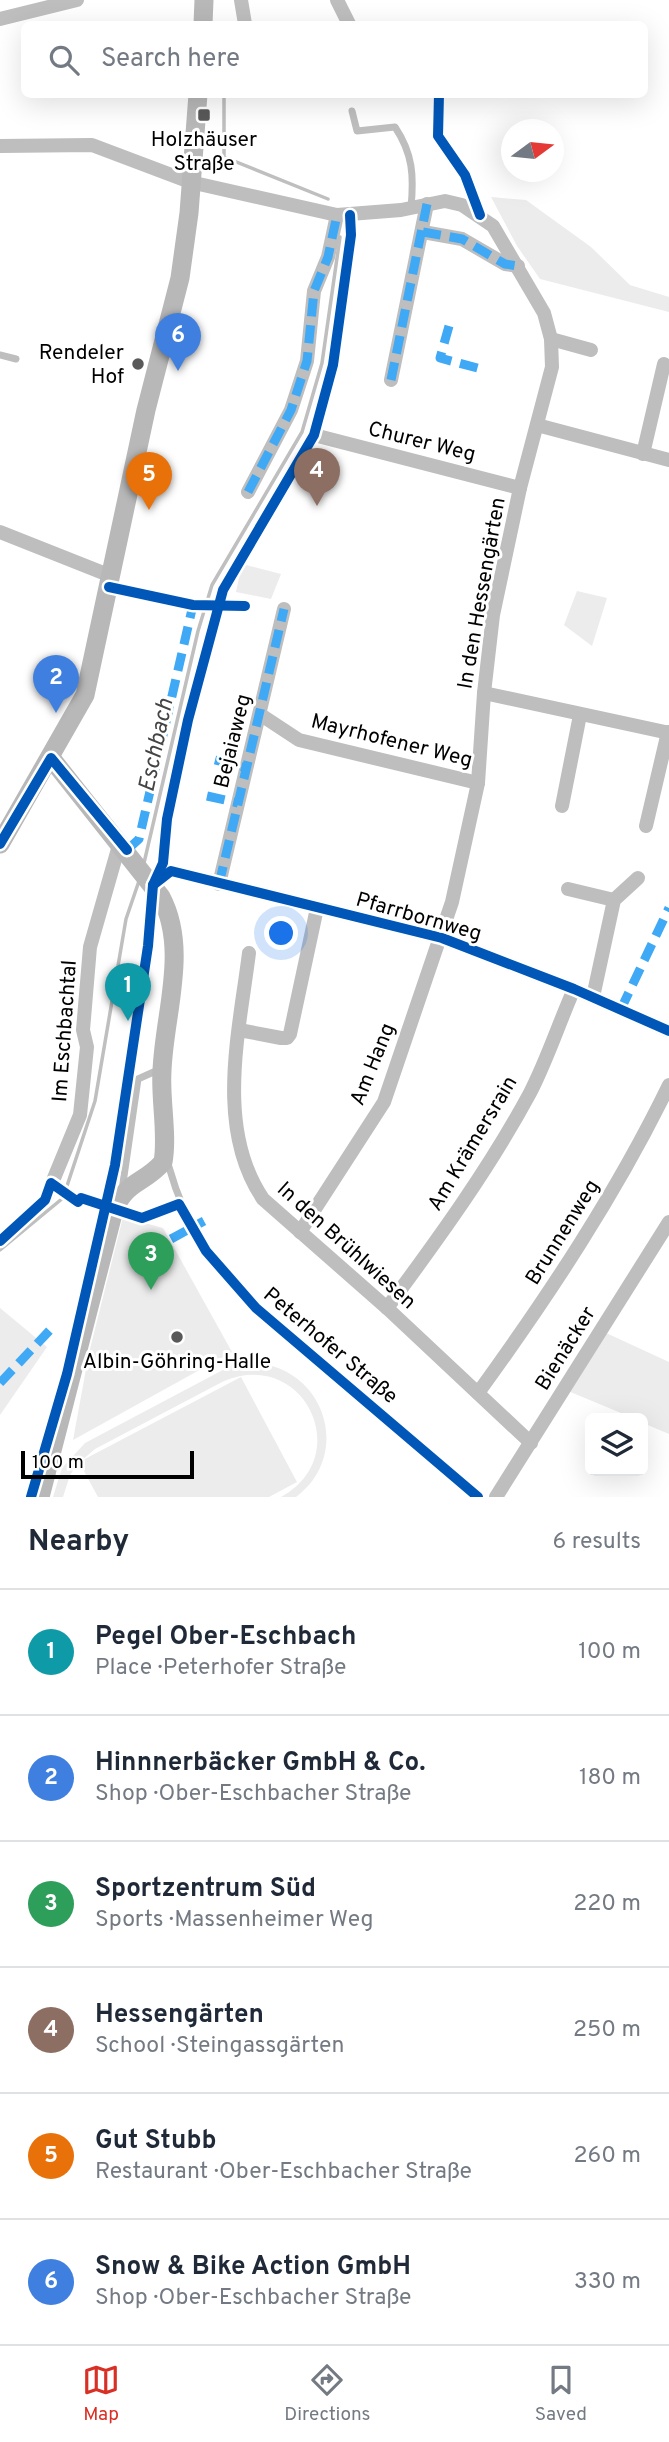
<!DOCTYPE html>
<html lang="en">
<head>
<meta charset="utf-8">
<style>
	body { margin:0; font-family:Overpass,sans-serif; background:#f2f2f3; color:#1f2937 }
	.controls { position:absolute; right:21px; bottom:21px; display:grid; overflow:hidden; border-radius:10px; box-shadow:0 7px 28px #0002 }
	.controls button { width:63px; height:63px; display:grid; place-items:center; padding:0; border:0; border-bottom:2px solid #e0e1e3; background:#fff; color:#1f2937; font:35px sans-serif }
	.compass { position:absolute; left:501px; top:119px; width:63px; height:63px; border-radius:50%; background:#fff; box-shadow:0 7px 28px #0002; rotate:75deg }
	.scale { position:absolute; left:21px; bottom:18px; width:173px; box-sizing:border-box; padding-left:7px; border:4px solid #000; border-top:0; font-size:19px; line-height:24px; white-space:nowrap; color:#000; -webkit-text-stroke:5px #fff; paint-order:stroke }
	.you { position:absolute; left:282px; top:934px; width:24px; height:24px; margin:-18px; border:5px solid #fff; border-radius:50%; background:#1a73e8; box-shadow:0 0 0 10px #1a73e833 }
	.badge { display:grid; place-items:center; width:46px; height:46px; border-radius:50%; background:#d93025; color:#fff; font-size:23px; font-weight:700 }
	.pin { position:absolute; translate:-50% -58px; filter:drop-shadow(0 2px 4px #0008) }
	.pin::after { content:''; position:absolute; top:37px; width:24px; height:21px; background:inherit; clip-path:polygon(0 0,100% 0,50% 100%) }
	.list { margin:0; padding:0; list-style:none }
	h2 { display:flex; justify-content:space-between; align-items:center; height:91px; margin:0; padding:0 28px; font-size:30px }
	h2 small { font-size:23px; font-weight:400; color:#747a83 }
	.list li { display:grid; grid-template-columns:46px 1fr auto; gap:21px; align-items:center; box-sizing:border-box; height:126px; padding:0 28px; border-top:2px solid #e0e1e3 }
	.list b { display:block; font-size:26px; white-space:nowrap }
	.list p { margin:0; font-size:23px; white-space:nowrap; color:#747a83 }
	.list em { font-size:23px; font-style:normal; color:#747a83 }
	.icon { flex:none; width:38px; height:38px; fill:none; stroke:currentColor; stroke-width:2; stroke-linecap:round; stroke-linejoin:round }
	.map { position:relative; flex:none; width:669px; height:1497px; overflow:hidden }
	.search { position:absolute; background:#fff; box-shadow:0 7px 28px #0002; left:21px; right:21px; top:21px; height:77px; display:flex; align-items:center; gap:18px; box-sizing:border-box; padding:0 24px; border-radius:10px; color:#747a83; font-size:26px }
	.sheet { height:847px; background:#fff }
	nav { display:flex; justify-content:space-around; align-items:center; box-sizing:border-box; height:98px; border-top:2px solid #e0e1e3; background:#fff; font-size:19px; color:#747a83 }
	nav a { display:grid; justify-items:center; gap:4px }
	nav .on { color:#d93025 }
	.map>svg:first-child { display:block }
</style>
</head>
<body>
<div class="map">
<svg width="669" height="1497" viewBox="0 0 669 1497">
	<rect width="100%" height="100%" fill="#fff"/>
	<g fill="#ececec">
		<path d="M491 197 526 200 591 247 630 285 669 297V312L540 279 517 246Z"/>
		<path d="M242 564 281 574 271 599 236 592Z"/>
		<path d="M577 591 607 598 592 646 564 625Z"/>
		<path d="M123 1217 163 1228 232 1352 73 1440 89 1353Z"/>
		<path d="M0 1308 47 1347 0 1415Z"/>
		<path d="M604 1332 669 1362V1434L643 1423V1418H633L568 1391Z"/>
		<path d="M253 1354 257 1363C326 1370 352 1455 296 1497H281C356 1456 304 1348 224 1381L95 1449 81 1461 241 1377 297 1482 269 1497H98L79 1462 70 1475 63 1497H53L62 1468 85 1443Z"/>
	</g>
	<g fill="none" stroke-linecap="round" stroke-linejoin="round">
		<g stroke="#bfbfbf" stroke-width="3.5">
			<path d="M224 94V157L328 199"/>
			<path d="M144 863 198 631 212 585 302 432 322 363 340 237"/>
			<path d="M0 1250 63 1198 95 1101 126 919 139 881"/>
		</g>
		<g stroke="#bebebe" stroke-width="7">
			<path d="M352 111 357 131 395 127C413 154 414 176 411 208"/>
			<path d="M0 355 16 359"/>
			<path d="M165 1164 169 1167C186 1228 213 1264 256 1308L478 1497"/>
			<path d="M122 1190 138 1079 158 1070"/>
		</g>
		<g stroke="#bebebe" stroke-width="14">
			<path d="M241 0 245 24"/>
			<path d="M337 0 349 24"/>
			<path d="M0 19 77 0"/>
			<path d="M0 146 92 145 190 182 337 215 401 210 445 201 462 205 493 226 544 313 551 339 552 367 520 488 493 615 484 693 478 783 452 902 384 1102 300 1232"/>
			<path d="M423 232 462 239 505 264 518 266"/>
			<path d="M551 339 591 350"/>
			<path d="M391 380 427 204"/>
			<path d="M537 425 669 460"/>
			<path d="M314 435 520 488"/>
			<path d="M643 454 664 364"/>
			<path d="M248 492 291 410 307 361 314 291 328 257 337 215"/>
			<path d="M0 532 111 576"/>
			<path d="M484 693 669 733"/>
			<path d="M261 715 299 740 478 783"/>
			<path d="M562 806 580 715"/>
			<path d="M646 826 668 732"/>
			<path d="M219 884 284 609"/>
			<path d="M153 885 171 871 442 938 574 989 669 1031"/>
			<path d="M568 889 614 900"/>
			<path d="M249 953C239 1033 215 1128 263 1199L387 1308 531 1443"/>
			<path d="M593 997 614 900 638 878"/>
			<path d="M239 1030 281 1038H287L290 1034 317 908"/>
			<path d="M0 1241 45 1200 80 1115 87 1047 83 1030 90 947 120 842"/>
			<path d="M387 1308C438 1239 489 1169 530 1093 547 1060 559 1023 574 989"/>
			<path d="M478 1393C549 1295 616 1194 669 1085"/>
			<path d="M496 1497 669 1222"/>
		</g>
		<g stroke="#b8b8b8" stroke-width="19">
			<path d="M203 24 204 0"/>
			<path d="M0 844 85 695 146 410 180 278 189 213 198 94"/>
			<path d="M40 1497 114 1210C127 1180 144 1184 163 1162 168 1135 160 1099 162 1071 164 1014 189 950 161 897L51 758"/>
		</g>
		<g stroke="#3fa9f5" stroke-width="9" stroke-dasharray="18 9" stroke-linecap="butt">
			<path d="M423 232 462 239 505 264 518 266"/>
			<path d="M449 326 440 358 485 370"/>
			<path d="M391 380 427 204"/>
			<path d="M248 492 291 410 307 361 314 291 328 257 337 215"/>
			<path d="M215 760 247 768"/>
			<path d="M207 796 238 803"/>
			<path d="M127 850 139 839 193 605"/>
			<path d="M219 884 284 609"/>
			<path d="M621 1009 669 908"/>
			<path d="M171 1239 204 1221"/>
			<path d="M0 1383 50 1330"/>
		</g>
		<defs>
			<g id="cycleway">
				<path d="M439 94 438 136 465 175 480 215"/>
				<path d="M109 587 193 605 245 606"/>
				<path d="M0 844 51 758 127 850"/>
				<path d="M153 885 171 871 442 938 574 989 669 1031"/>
				<path d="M0 1241 45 1200 51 1183 78 1202 81 1198 142 1218 179 1204 206 1251 256 1308 478 1497"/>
				<path d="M31 1497 67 1374 115 1165 148 946 153 885 163 863 167 819 188 720 223 590 314 435 333 365 351 235 350 215"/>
			</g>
		</defs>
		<use href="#cycleway" stroke="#fff" stroke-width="15"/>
		<use href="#cycleway" stroke="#0057b8" stroke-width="10"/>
	</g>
	<g fill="#595959" stroke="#fff" stroke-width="2.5">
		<rect x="197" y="108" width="14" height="14" rx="3.5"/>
		<circle cx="138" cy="364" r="7"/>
		<circle cx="177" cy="1337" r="7"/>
	</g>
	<g text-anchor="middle" stroke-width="6" stroke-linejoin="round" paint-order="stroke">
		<g font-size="21" fill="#000" stroke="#fff">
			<text x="204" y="146">Holzhäuser<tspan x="204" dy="24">Straße</tspan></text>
			<text x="124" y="359" text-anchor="end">Rendeler<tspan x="124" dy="24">Hof</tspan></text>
			<text x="177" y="1368">Albin-Göhring-Halle</text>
		</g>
		<g font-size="21" fill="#000" stroke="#fff">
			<text transform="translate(422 441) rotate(14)" y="7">Churer Weg</text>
			<text transform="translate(481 593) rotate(-80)" y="7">In den Hessengärten</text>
			<text transform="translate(392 740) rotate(14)" y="7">Mayrhofener Weg</text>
			<text transform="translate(232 741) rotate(-76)" y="7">Bejaiaweg</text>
			<text transform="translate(419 916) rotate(16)" y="7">Pfarrbornweg</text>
			<text transform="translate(64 1031) rotate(-86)" y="7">Im Eschbachtal</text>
			<text transform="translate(372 1064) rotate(-68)" y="7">Am Hang</text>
			<text transform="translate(472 1143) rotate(-59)" y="7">Am Krämersrain</text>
			<text transform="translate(562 1232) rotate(-58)" y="7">Brunnenweg</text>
			<text transform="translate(347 1245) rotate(42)" y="7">In den Brühlwiesen</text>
			<text transform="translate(331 1345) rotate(40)" y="7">Peterhofer Straße</text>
			<text transform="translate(565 1348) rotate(-58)" y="7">Bienäcker</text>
		</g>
		<g font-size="23" font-style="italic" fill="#444" stroke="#fff">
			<text transform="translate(155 745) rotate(-78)" y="8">Eschbach</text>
		</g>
	</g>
</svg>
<div class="controls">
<button><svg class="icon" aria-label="layers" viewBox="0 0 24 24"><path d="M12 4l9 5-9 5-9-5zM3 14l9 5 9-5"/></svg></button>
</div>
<svg class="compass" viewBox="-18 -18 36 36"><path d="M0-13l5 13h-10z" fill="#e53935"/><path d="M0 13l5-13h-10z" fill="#747a83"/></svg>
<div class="scale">100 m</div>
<div class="you"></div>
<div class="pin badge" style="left:128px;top:1021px;background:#0f9aa8">1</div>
<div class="pin badge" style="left:56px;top:713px;background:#3f7fe0">2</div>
<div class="pin badge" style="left:151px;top:1290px;background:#2e9e5b">3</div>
<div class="pin badge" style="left:317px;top:506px;background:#8d6e63">4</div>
<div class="pin badge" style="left:149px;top:510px;background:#e8710a">5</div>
<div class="pin badge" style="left:178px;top:371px;background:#3f7fe0">6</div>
<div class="search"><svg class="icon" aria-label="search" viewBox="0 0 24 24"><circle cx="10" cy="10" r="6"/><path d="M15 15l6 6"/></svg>Search here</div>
</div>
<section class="sheet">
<h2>Nearby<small>6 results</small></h2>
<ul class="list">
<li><span class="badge" style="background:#0f9aa8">1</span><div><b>Pegel Ober-Eschbach</b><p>Place · Peterhofer Straße</p></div><em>100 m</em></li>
<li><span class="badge" style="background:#3f7fe0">2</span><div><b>Hinnnerbäcker GmbH &amp; Co.</b><p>Shop · Ober-Eschbacher Straße</p></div><em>180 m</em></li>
<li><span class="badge" style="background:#2e9e5b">3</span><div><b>Sportzentrum Süd</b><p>Sports · Massenheimer Weg</p></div><em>220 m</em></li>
<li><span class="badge" style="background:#8d6e63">4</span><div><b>Hessengärten</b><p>School · Steingassgärten</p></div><em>250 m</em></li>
<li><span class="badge" style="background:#e8710a">5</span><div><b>Gut Stubb</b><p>Restaurant · Ober-Eschbacher Straße</p></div><em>260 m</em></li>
<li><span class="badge" style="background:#3f7fe0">6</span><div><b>Snow &amp; Bike Action GmbH</b><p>Shop · Ober-Eschbacher Straße</p></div><em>330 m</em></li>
</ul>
</section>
<nav>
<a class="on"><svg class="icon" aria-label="map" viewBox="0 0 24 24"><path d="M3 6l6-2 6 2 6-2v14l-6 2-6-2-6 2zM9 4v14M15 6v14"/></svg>Map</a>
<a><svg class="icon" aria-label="directions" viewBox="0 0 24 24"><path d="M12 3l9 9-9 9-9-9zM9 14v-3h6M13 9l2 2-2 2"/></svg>Directions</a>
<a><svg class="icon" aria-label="saved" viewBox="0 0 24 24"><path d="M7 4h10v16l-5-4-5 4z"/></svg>Saved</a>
</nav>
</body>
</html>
